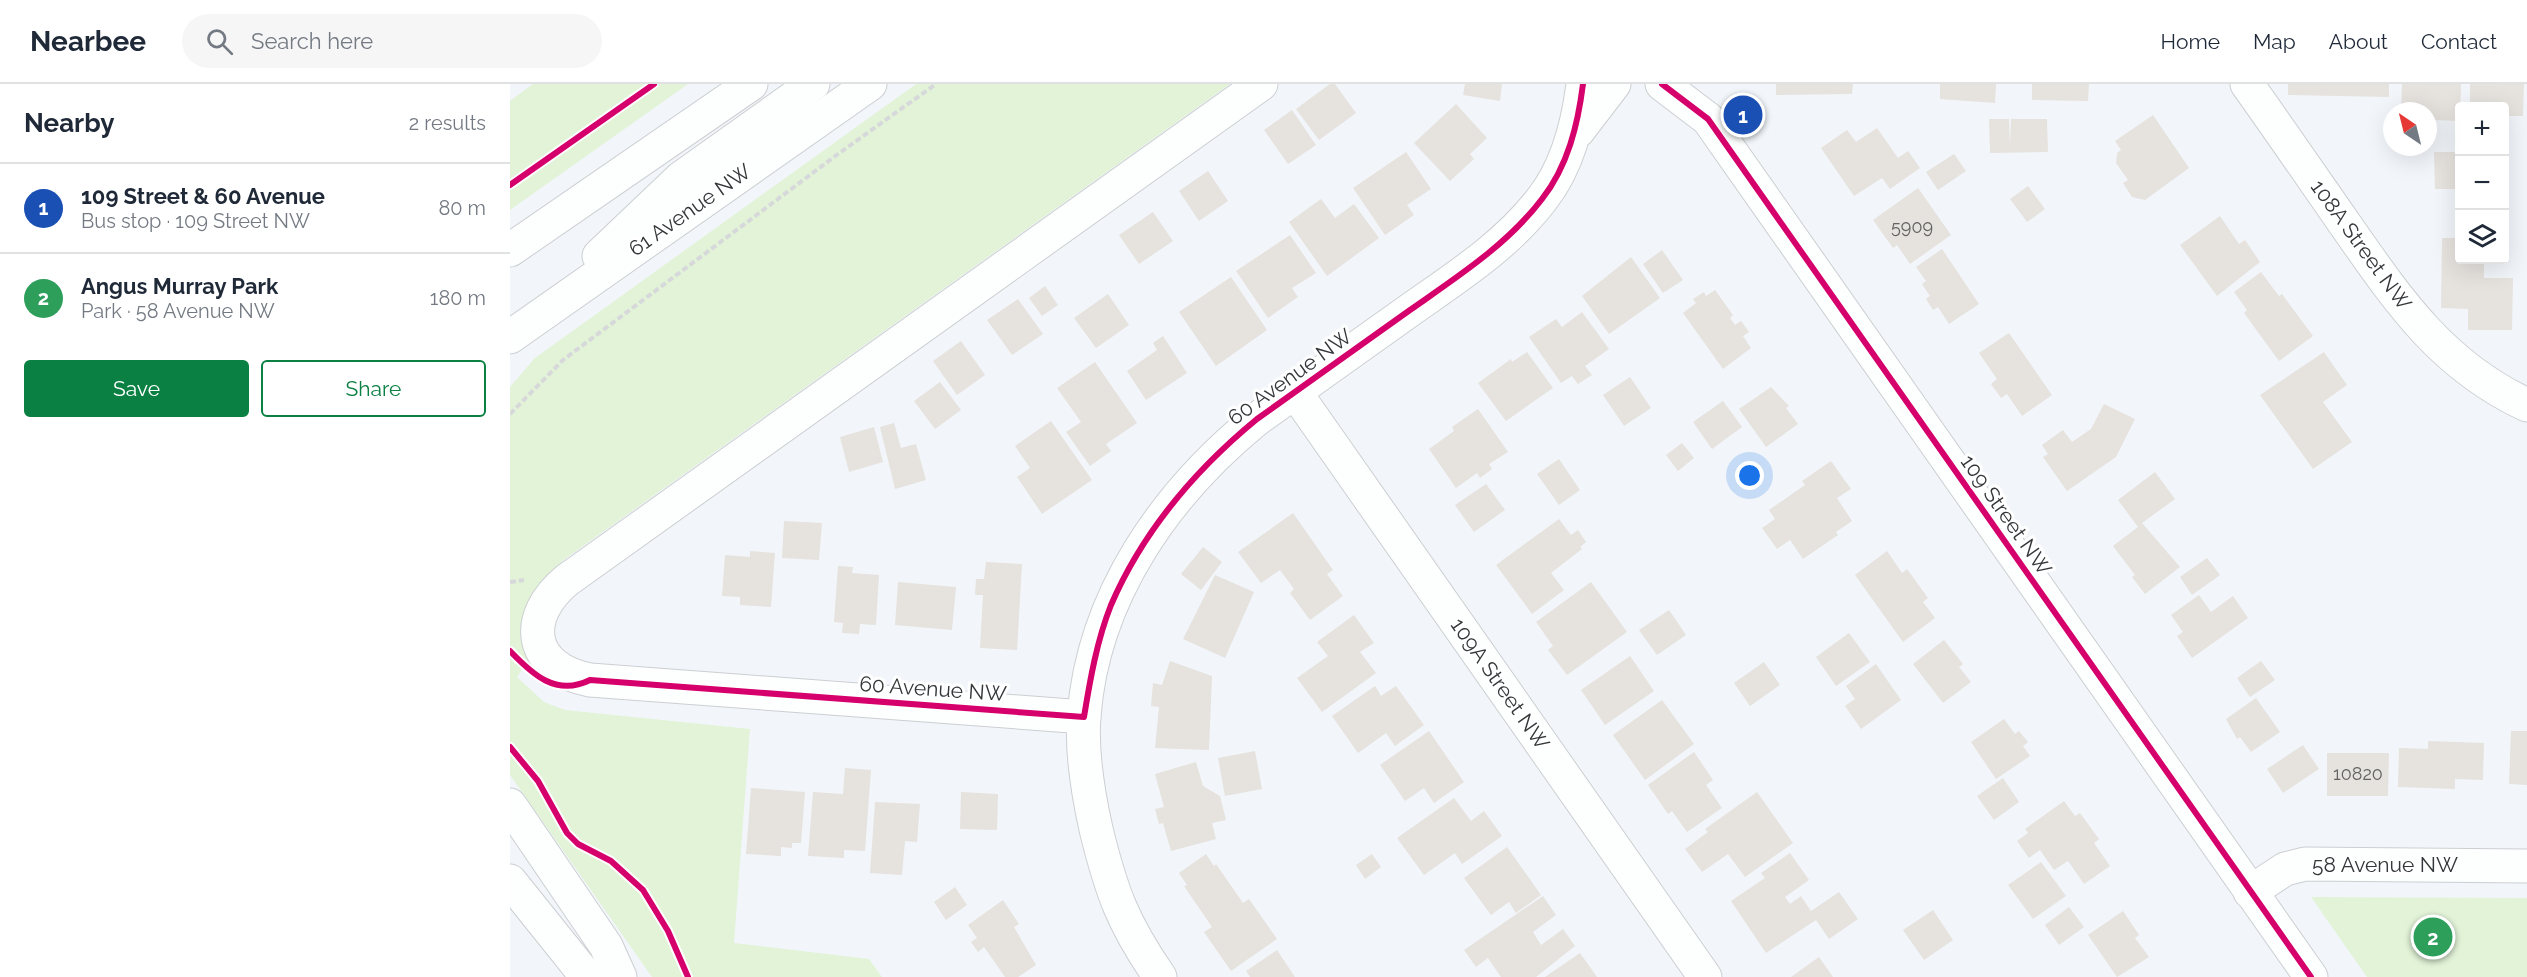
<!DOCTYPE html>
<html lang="en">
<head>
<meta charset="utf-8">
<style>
	body { margin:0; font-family:Raleway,sans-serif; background:#f6f6f7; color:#1f2937 }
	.controls { position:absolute; right:18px; top:18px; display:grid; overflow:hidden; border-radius:6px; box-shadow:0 6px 24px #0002 }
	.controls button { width:54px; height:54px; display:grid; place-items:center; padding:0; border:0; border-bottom:2px solid #e0e1e3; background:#fff; color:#1f2937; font:30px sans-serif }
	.compass { position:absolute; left:1873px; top:18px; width:54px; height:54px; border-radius:50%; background:#fff; box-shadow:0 6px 24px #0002; rotate:325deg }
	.you { position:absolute; left:1240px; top:392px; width:21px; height:21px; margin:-15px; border:4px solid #fff; border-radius:50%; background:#1a73e8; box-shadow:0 0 0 9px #1a73e833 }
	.badge { display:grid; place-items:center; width:39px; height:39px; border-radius:50%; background:#0b8043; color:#fff; font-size:20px; font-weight:700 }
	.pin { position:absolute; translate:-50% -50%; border:3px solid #fff; box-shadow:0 2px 6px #0006 }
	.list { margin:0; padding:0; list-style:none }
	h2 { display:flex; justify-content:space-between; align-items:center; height:78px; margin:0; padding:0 24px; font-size:26px }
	h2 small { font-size:20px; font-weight:400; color:#747a83 }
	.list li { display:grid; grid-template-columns:39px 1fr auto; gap:18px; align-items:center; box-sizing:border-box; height:90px; padding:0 24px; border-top:2px solid #e0e1e3 }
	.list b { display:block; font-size:22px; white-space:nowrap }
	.list p { margin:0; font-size:20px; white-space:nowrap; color:#747a83 }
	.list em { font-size:20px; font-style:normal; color:#747a83 }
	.actions { display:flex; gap:12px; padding:18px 24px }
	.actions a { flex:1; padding:14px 0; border:2px solid #0b8043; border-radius:6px; text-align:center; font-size:21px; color:#0b8043 }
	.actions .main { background:#0b8043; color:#fff }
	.icon { flex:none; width:33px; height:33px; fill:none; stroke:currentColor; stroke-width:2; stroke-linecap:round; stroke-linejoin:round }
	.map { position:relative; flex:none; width:2017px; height:893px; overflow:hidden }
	header { display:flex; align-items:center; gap:36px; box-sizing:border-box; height:84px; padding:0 30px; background:#fff; border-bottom:2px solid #e0e1e3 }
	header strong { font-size:28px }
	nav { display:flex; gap:33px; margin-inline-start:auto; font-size:21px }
	.search { width:420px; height:54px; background:#f6f6f7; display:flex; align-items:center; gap:15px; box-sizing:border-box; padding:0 21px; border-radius:33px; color:#747a83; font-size:22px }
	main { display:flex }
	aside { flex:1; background:#fff }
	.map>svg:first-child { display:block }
</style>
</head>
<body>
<header>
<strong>Nearbee</strong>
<div class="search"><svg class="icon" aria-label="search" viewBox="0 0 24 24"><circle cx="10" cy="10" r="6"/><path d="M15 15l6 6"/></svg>Search here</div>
<nav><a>Home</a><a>Map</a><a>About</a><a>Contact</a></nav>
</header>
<main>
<aside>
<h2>Nearby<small>2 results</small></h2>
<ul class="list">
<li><span class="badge" style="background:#1a4fb4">1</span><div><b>109 Street &amp; 60 Avenue</b><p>Bus stop · 109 Street NW</p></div><em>80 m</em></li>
<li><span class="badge" style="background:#2e9e5b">2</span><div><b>Angus Murray Park</b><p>Park · 58 Avenue NW</p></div><em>180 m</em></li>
</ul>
<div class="actions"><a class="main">Save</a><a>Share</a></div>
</aside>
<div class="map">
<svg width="2017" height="893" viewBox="0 0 2017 893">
	<rect width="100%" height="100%" fill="#f2f6fa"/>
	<g fill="#e2f3d8">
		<path d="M23 0H178L0 126V17Z"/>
		<path d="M406 0H720L52 477 37 497 23 569 7 593 34 618 55 626 240 645 224 859 359 875 372 893H142L0 691V303L25 274Z"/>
		<path d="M1801 813 2017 814V893H1857Z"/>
	</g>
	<g fill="#e6e2de">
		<path d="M820 0H825L846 29 809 56 786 25Z"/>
		<path d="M955 0H992L990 17 953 11Z"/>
		<path d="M1266 0H1343L1342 10 1266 11Z"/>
		<path d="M1430 0H1486L1485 19 1430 15Z"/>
		<path d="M1522 0H1579L1578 17 1522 16Z"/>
		<path d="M1778 0H1879V13L1778 11Z"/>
		<path d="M1892 0H1951L1950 37 1922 36V46H1918V27H1891Z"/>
		<path d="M1960 0H2014L2013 32H1994V22H1960Z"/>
		<path d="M946 20 977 54 960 70 964 75 940 97 904 59Z"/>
		<path d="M782 26 806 61 778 80 754 46Z"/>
		<path d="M1643 31 1679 84 1635 116 1622 113 1613 99 1618 96 1606 79 1607 69 1611 66 1605 57Z"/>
		<path d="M1479 35H1499L1500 62 1501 35H1537L1538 68 1480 69Z"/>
		<path d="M1367 44 1388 74 1398 67 1410 84 1380 105 1372 94 1344 112 1311 64 1337 46 1346 58Z"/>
		<path d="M896 68 921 105 897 121 904 131 875 151 843 104Z"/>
		<path d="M1924 68H1950V105H1925Z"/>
		<path d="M1444 70 1456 87 1428 106 1416 88Z"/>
		<path d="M698 87 718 117 689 137 669 107Z"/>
		<path d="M1518 102 1535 125 1517 138 1500 115Z"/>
		<path d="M1408 104 1441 151 1400 180 1387 161 1383 164 1363 136Z"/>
		<path d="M811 115 825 134 844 120 869 154 817 192 779 138Z"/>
		<path d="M643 128 663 157 629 180 609 151Z"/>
		<path d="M1710 132 1729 160 1735 156 1750 178 1707 212 1670 161Z"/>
		<path d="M780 151 806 189 782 204 788 213 758 234 726 187Z"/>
		<path d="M1932 154H1950V176H1974V194H2003L2002 246H1958V225L1931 224Z"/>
		<path d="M1432 165 1469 220 1439 240 1428 223 1423 226 1416 215 1420 212 1412 200 1416 197 1406 183Z"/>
		<path d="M1152 166 1173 196 1153 209 1133 180Z"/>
		<path d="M1121 173 1150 214 1099 250 1072 212Z"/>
		<path d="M1751 188 1769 212 1772 210 1803 252 1769 277 1734 229 1737 226 1724 208Z"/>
		<path d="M721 193 757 246 706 282 669 228Z"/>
		<path d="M535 202 548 221 532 232 519 214Z"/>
		<path d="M1205 206 1223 231 1220 234 1225 241 1231 237 1239 248 1233 252 1241 264 1213 285 1173 229 1186 219 1183 215 1194 208 1196 212Z"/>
		<path d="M598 210 619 241 586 264 564 234Z"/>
		<path d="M508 215 533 250 502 271 477 236Z"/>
		<path d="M1072 228 1099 265 1075 282 1082 291 1068 300 1062 292 1051 299 1019 253 1046 235 1052 243Z"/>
		<path d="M1499 249 1542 311 1512 332 1497 310 1491 314 1481 300 1487 295 1469 269Z"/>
		<path d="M653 252 677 289 636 316 617 287 647 266 643 259Z"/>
		<path d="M451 257 475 291 447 311 423 277Z"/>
		<path d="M1017 268 1043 304 996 337 968 299 1001 275 1002 278Z"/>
		<path d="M1814 268 1837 301 1813 318 1842 358 1803 385 1750 311Z"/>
		<path d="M585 278 627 339 596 360 601 367 580 382 556 348 571 338 547 304Z"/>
		<path d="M1120 293 1141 324 1114 342 1093 311Z"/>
		<path d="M430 298 451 326 425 345 404 317Z"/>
		<path d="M1261 303 1279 322 1276 324 1288 340 1256 363 1229 325Z"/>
		<path d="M1213 317 1232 343 1202 365 1183 338Z"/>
		<path d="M1594 320 1625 335 1606 373 1557 407 1533 373 1538 370 1532 361 1553 346 1562 358 1581 345Z"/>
		<path d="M968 325 998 368 979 380 982 385 970 394 967 389 946 404 919 365 944 347 942 343Z"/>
		<path d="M541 337 582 396 532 430 507 393 520 384 505 362Z"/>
		<path d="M384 339 391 364 406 360 416 396 385 405 370 343Z"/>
		<path d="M364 343 373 378 339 388 330 353Z"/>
		<path d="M1172 359 1184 374 1168 387 1156 371Z"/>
		<path d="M1049 375 1070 406 1049 421 1027 390Z"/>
		<path d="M1321 377 1341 405 1327 414 1342 437 1326 448 1328 451 1293 475 1280 456 1267 465 1252 444 1265 435 1259 426 1295 401 1292 397Z"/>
		<path d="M1645 388 1665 415 1632 439 1670 483 1635 510 1622 493 1625 491 1603 462 1628 443 1608 416Z"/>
		<path d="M976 400 995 426 964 448 945 421Z"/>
		<path d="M783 429 823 486 817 490 833 512 800 536 780 509 784 505 770 486 751 499 728 468Z"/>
		<path d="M1049 435 1061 451 1068 446 1076 458 1070 463 1072 465 1041 489 1054 506 1022 530 986 481Z"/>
		<path d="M274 437 312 439 309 476 272 474Z"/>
		<path d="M693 463 712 478 691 506 671 490Z"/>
		<path d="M240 467 265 469 261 523 230 521V513L212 512 215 471 240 473Z"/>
		<path d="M1377 467 1392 489 1397 485 1418 514 1413 518 1425 534 1393 558 1345 491Z"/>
		<path d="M1697 474 1710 491 1682 511 1670 493Z"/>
		<path d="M476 478 512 480 507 566 470 564 473 511H465L466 495H474Z"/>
		<path d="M328 482 343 483 342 489 369 491 366 541 350 540 349 550 332 549 333 539 324 538Z"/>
		<path d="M705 491 744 508 715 574 673 555Z"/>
		<path d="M388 498 446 503 442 546 385 541Z"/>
		<path d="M1081 498 1117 548 1057 591 1038 566 1043 562 1026 538Z"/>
		<path d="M1689 511 1701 528 1723 512 1738 534 1682 574 1667 552 1673 548 1661 531Z"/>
		<path d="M1159 526 1176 551 1147 571 1129 546Z"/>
		<path d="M844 531 864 559 850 568 866 589 812 628 787 594 818 572 807 558Z"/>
		<path d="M1339 549 1360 578 1326 602 1306 573Z"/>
		<path d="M1434 556 1453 580 1449 583 1461 598 1433 619 1403 580Z"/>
		<path d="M1120 572 1144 607 1095 641 1071 606Z"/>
		<path d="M660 577 702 592 699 666 645 664 649 623 641 622 643 599 652 601Z"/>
		<path d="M1751 577 1765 596 1740 613 1727 594Z"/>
		<path d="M1254 578 1270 601 1240 622 1224 599Z"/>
		<path d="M1366 580 1391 616 1351 645 1335 622 1345 615 1336 602Z"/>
		<path d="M865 602 871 612 886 602 914 641 885 662 876 649 848 669 822 632Z"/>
		<path d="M1746 614 1770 648 1741 668 1730 653 1727 655 1716 635Z"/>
		<path d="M1152 616 1184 660 1135 696 1103 651Z"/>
		<path d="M1494 635 1505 650 1509 647 1518 658 1513 662 1520 672 1486 695 1461 658Z"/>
		<path d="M919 647 954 698 924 719 914 704 895 717 870 681Z"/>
		<path d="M2001 647H2017V701L1999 700Z"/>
		<path d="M1918 657 1974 659 1973 696 1945 695V705L1888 703 1889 664 1918 665Z"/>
		<path d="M1793 661 1809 685 1773 709 1757 685Z"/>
		<path d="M745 667 752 705 715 712 708 674Z"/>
		<path d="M1184 668 1203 696 1196 701 1212 724 1177 748 1162 727 1158 730 1138 701Z"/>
		<path d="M1817 669H1879L1878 712H1817Z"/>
		<path d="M686 678 693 702 710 712 716 736 702 739 706 755 661 767 653 739 649 740 645 725 654 723 645 690Z"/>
		<path d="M335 684 361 686 355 767 334 766V774L298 772 303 708 333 710Z"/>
		<path d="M1493 694 1509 718 1484 736 1467 712Z"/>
		<path d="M241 704 295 708 291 759H282V764L271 763V772L236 770Z"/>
		<path d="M451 708 488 710 487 746 450 745Z"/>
		<path d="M1247 708 1283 759 1235 793 1218 770 1192 788 1175 765 1198 748 1195 745Z"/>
		<path d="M944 714 961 737 974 727 992 752 952 780 945 769 914 791 887 754Z"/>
		<path d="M1554 717 1565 732 1570 729 1589 755 1584 759 1600 782 1574 800 1558 777 1544 786 1530 766 1519 774 1507 757 1518 749 1515 745Z"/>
		<path d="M365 718 410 720 407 758 395 757 392 791 360 789Z"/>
		<path d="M997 763 1031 811 1006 829 999 818 981 831 954 794Z"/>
		<path d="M1280 769 1299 796 1275 813 1280 820 1291 812 1301 827 1329 808 1348 835 1319 855 1306 836 1256 869 1221 817 1255 794 1251 789Z"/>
		<path d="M696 770 704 782 706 780 733 819 739 815 767 855 721 887 694 848 702 843 674 802 677 801 669 789Z"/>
		<path d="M862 770 871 783 855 795 846 781Z"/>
		<path d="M1531 778 1556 812 1523 835 1498 801Z"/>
		<path d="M445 803 457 821 436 836 424 818Z"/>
		<path d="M1033 812 1046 831 1023 848 1031 861 1053 845 1065 862 1026 893H991L978 874 966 883 954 866Z"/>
		<path d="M493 816 509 840 504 843 526 881 508 893H495L474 863 468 868 461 858 467 854 458 841Z"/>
		<path d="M1559 823 1574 843 1549 861 1535 841Z"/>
		<path d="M1423 826 1443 856 1414 876 1393 846Z"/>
		<path d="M1613 827 1629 851 1625 854 1639 873 1607 893 1578 851Z"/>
		<path d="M767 866 785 893H740L736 887Z"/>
		<path d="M1070 869 1087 893H1035Z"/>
		<path d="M1309 873 1323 893H1281Z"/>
	</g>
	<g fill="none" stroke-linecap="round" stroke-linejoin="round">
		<defs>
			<g id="minor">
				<path d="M1152 0 1198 35 1801 893"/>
				<path d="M1737 0C1769 45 1800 90 1832 136 1886 213 1929 280 2017 321"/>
				<path d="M1068 47 1104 0"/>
				<path d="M785 308 1195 893"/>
				<path d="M574 633 80 596C18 584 12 533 57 496L751 0"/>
				<path d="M1740 808 1775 785 1795 780 2017 782"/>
				<path d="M650 893C613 840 601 807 586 745 578 709 571 669 574 632 583 512 656 409 747 335 798 299 849 262 900 226 947 193 997 161 1032 115 1058 82 1068 40 1073 0"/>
			</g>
			<g id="major">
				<path d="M0 166 241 0"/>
				<path d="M89 172 171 94 303 0"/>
				<path d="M0 253 360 0"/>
				<path d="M0 721 96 862 110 893"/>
				<path d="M0 797 77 893"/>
			</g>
		</defs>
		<use href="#minor" stroke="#cccfd2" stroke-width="35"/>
		<use href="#major" stroke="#cccfd2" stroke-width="35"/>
		<g stroke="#d7d8da" stroke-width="4" stroke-dasharray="6 3" stroke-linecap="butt">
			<path d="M0 330 53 276 328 70 426 0"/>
			<path d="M0 498 14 496"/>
		</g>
		<use href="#minor" stroke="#fdfefe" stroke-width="33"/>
		<use href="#major" stroke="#fdfefe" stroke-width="33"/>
		<defs>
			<g id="cycleway">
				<path d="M1152 0 1198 35 1801 893"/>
				<path d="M0 101 144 0"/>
				<path d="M0 567C22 590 46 613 80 596L574 633C580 596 587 556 601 521 633 447 685 386 747 335 798 299 849 262 900 226 947 193 997 161 1032 115 1058 82 1068 40 1073 0"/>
				<path d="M0 663 28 697 57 749 68 760 101 777 133 806 158 847 178 893"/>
			</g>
		</defs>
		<use href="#cycleway" stroke="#fff" stroke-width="10"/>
		<use href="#cycleway" stroke="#d6006c" stroke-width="6"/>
	</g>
	<g text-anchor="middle" stroke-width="6" stroke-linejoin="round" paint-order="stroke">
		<g font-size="18" fill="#626363">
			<text x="1402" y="149">5909</text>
			<text x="1848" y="696">10820</text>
		</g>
		<g font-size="21" fill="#343739" stroke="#fff">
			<text transform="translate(180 126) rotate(-35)" y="7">61 Avenue NW</text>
			<text transform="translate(1851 161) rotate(54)" y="7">108A Street NW</text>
			<text transform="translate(780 293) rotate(-36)" y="7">60 Avenue NW</text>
			<text transform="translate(1496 431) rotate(55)" y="7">109 Street NW</text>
			<text transform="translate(990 600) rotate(55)" y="7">109A Street NW</text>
			<text transform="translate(423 605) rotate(4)" y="7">60 Avenue NW</text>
			<text x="1875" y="788">58 Avenue NW</text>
		</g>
	</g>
</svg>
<div class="controls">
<button>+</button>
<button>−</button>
<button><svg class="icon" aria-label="layers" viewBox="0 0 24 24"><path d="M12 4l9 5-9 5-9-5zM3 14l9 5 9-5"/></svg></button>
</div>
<svg class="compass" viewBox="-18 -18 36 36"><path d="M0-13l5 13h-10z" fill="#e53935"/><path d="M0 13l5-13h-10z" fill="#747a83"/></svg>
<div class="you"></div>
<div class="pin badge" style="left:1233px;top:31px;background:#1a4fb4">1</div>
<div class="pin badge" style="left:1923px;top:853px;background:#2e9e5b">2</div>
</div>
</main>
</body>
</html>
